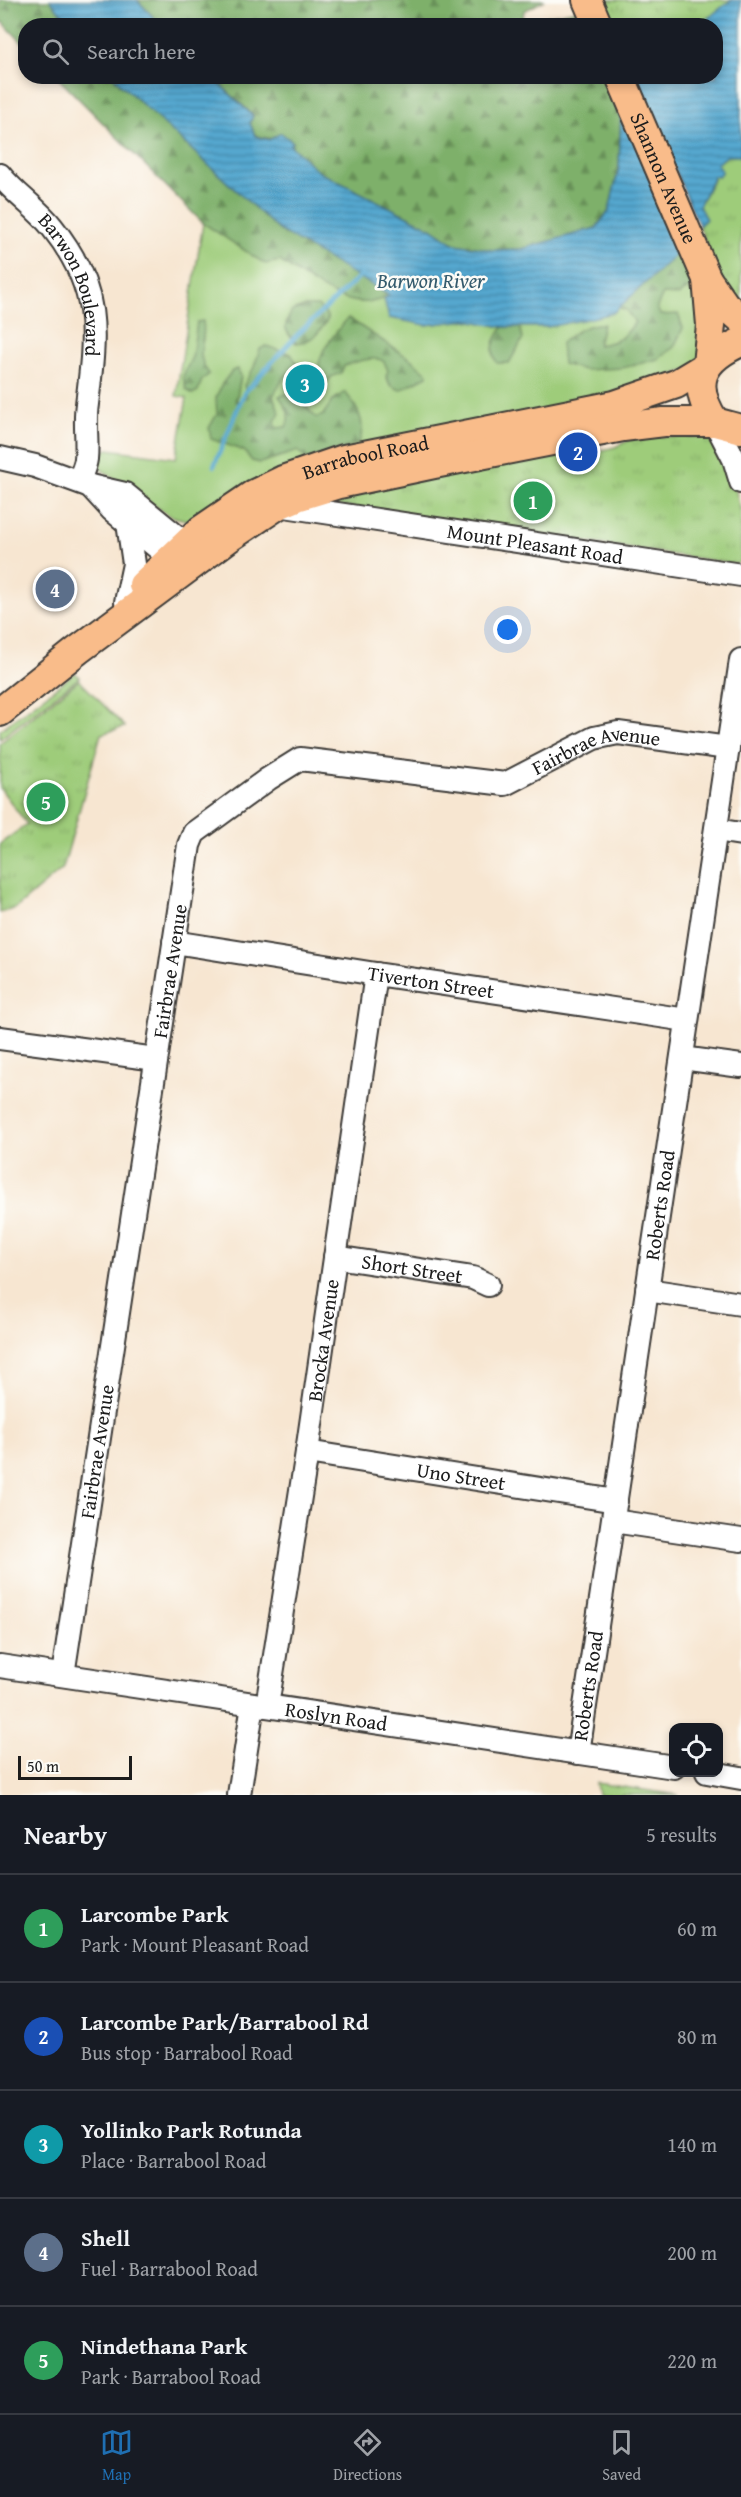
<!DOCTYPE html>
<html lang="en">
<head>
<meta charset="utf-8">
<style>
	body { margin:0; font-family:"Gentium Book Plus",serif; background:#242831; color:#f1f3f6 }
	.controls { position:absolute; right:18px; bottom:18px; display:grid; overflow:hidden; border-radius:12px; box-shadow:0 3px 9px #0003 }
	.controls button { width:54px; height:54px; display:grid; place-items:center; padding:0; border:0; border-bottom:2px solid #363941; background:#171b24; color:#f1f3f6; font:30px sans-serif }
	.scale { position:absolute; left:18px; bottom:15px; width:114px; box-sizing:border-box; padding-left:6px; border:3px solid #1c1c1c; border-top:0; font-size:16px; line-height:21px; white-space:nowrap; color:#1c1c1c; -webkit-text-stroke:4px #fdfcf7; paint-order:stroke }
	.you { position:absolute; left:508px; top:630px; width:21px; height:21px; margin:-15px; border:4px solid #fff; border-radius:50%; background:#1a73e8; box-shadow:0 0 0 9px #1a73e833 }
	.badge { display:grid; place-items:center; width:39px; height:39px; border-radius:50%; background:#1f6fb2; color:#fff; font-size:20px; font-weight:700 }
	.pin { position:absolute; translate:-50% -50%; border:3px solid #fff; box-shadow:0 2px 6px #0006 }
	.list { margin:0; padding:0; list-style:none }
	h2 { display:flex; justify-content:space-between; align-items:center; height:78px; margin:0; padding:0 24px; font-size:26px }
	h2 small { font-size:20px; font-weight:400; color:#9ea1a6 }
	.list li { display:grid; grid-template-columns:39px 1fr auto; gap:18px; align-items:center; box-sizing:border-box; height:108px; padding:0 24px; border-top:2px solid #363941 }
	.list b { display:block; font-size:22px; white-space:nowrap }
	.list p { margin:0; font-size:20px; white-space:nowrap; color:#9ea1a6 }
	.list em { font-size:20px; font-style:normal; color:#9ea1a6 }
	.icon { flex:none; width:33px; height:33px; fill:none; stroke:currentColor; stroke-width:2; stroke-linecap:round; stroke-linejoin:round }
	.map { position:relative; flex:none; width:741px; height:1795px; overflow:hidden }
	.search { position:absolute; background:#171b24; box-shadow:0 3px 9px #0003; left:18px; right:18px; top:18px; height:66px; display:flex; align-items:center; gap:15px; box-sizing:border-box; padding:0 21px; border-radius:24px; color:#9ea1a6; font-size:22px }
	.sheet { height:618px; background:#171b24 }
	nav { display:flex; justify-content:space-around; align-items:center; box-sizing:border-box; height:84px; border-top:2px solid #363941; background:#171b24; font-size:16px; color:#9ea1a6 }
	nav a { display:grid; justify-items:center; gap:3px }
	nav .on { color:#1f6fb2 }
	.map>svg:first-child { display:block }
</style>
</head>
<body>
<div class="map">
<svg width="741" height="1795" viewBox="0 0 741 1795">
	<defs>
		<pattern id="forest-firs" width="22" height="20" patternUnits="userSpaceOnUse" patternTransform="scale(1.5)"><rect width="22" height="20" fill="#7eb06a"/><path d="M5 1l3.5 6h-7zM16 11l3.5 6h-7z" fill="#668e56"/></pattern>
		<pattern id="park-tufts" width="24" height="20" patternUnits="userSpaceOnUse" patternTransform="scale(1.5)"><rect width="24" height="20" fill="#9ecc7a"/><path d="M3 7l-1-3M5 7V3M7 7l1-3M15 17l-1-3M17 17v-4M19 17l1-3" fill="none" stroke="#88af69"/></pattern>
		<pattern id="water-rules" width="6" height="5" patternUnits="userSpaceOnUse" patternTransform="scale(1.5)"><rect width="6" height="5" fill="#54a7cf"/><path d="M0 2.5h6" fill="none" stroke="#4587a7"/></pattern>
	</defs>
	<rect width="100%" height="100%" fill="#fdfcf7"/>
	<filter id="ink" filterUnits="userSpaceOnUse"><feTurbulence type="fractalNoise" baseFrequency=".0167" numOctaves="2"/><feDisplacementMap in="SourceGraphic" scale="12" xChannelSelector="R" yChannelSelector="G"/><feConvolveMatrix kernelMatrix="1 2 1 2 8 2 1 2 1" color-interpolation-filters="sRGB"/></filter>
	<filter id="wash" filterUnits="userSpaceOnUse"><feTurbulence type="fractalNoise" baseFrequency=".008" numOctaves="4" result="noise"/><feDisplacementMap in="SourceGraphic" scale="24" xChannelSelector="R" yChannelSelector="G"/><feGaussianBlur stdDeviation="1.35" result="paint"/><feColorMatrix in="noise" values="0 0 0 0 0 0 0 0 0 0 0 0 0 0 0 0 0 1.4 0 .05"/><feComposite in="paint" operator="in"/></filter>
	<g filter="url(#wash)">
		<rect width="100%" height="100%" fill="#f7e6d1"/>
		<g fill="#9ecc7a" stroke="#5d744b" stroke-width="1.5">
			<path d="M57 77H113L279 230 390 295 426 325 467 320 503 327 613 313 618 307 707 279V364L197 520 190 521 170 516 89 461 108 449 176 458 187 398 176 396 203 223Z"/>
			<path d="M75 673 80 677 0 739V730Z"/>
			<path d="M596 1783 678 1795H598Z"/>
		</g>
		<g fill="url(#forest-firs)" stroke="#4d6643" stroke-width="1.5">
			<path d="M0 0H50L71 25 26 26 25 45 0 20Z"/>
			<path d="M137 0H545L524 11 522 25 537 23 548 16 578 10 585 25H161Z"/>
			<path d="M57 77H113L279 230 390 295C353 318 311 281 280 261L265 264 203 223Z"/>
			<path d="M212 77H607L621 109 619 167 609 211 596 228 522 249 492 250 455 244 431 228 319 172 290 145 293 142C279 139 268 140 255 135L250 123 253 115Z"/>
			<path d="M681 250 695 284 679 295 663 294 657 307 660 315 678 314 683 328 674 347 658 359 622 368 584 370 563 364 561 343C573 333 587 323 603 324L598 345C617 342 624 339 635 322L626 310 618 307Z"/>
			<path d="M306 306H318L326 314 328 319C319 333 312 342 296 343 283 328 283 328 292 311Z"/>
			<path d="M348 318 412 360 427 373V376L400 390 390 385 386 376 388 371C387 368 386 365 384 362 377 354 352 363 344 366L341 373 331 377 325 385 320 383C312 357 332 337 348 318Z"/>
			<path d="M203 321C207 345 193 351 209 374L202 380 198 391 192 394 186 389 183 376 192 357 197 322Z"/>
			<path d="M503 327H520L523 339 509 363H497C489 349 494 340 503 327Z"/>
			<path d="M266 346 291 354 298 365 283 379 273 396 280 413 275 421 276 428 286 427C292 414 286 407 279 396L295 392C302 400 308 411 316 417L322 416 333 400 345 392C358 408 367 423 359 443L307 460 298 451 260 463 252 461 244 451 211 439 209 428 217 414 216 398 222 384 232 371 238 369 241 376 236 402 247 397 244 385 254 367 260 349Z"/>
		</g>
		<g fill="url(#park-tufts)" stroke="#5d744b" stroke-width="1.5">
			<path d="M602 0H731L699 26 613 25Z"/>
			<path d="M734 155 741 156V301L722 282 699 226 702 214 699 206 713 180 717 164 727 156Z"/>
			<path d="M638 436 708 437C726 456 736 487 741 513 741 528 741 545 741 560L737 564 328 504 331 498 550 453 587 454 615 447Z"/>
			<path d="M79 680 125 727 101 734 63 868 16 908 0 913V844L27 824 0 788V743Z"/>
		</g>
		<g fill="url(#water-rules)" stroke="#386276" stroke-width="1.5">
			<path d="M50 0H137L161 25H71Z"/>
			<path d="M731 0H741V156H727L717 164 722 171 718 177 714 176 699 206 706 219 699 226 635 77 716 76V26L699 25Z"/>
			<path d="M113 77H212L253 116 250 123 255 136 269 140 281 133 293 142 290 145 319 172 431 228 455 244 492 250 522 249 596 228 609 211 619 167 621 109 681 250 613 313 587 319 548 327H503L467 320 426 325 389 318 384 299 389 295 279 230Z"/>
		</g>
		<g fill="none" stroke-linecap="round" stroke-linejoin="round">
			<path stroke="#54a7cf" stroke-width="4.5" d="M214 466 244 393 296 336 362 274"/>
		</g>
	</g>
	<g filter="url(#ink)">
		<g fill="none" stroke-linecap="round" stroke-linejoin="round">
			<defs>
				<g id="minor">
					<path id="s1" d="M0 175C15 194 37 208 52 227 101 288 96 332 87 404 84 423 88 441 86 459 85 467 81 474 79 481"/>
					<path d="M716 424 734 459 741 482"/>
					<path d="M0 458 35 466 90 486 125 494 186 544"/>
					<path d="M90 486 112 510 170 558"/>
					<path id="s2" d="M278 505 741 575"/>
					<path d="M126 602 134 564 128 523"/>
					<path d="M716 830 741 834"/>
					<path id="s3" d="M174 942 376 974 687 1020"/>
					<path d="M0 1038 156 1059"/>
					<path d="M682 1058 741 1066"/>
					<path id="s4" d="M335 1257 473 1278 488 1285"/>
					<path d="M647 1290 741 1304"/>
					<path id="s5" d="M307 1452 616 1501"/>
					<path d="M613 1521 741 1540"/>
					<path id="s6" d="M0 1666 674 1767"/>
					<path id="s7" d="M63 1675 189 845 194 833 268 779 300 759 505 784 594 738 618 733 728 748"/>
					<path id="s8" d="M267 1706 307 1452 376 974"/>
					<path id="s9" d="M578 1753 741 660"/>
					<path d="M707 1772 741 1778"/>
					<path d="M239 1795 253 1704"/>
				</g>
				<g id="major">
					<path d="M587 0 598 26"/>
					<path id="s10" d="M620 76 707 279 725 305 741 319"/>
					<path d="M707 279 711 325 707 364"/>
					<path d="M741 342C700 360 690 384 715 422L741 429"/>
					<path id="s11" d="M143 585 201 530 254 494 283 480 344 459 615 405 676 384 706 366"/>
					<path d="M0 712 78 650 230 537 278 505 297 497 339 484 434 464 623 427 664 422H715"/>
				</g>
			</defs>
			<use href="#minor" stroke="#3d3a37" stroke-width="26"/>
			<use href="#major" stroke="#3d3a37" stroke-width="32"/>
			<use href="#minor" stroke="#fff" stroke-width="22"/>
			<use href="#major" stroke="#f9bc8a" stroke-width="28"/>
		</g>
	</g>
	<g text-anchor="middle" stroke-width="5" stroke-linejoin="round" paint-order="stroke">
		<g font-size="20" fill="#1c1c1c" stroke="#fdfcf7">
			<text dy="7" stroke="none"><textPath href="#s10" startOffset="111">Shannon Avenue</textPath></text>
			<text dy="7" stroke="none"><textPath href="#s1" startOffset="136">Barwon Boulevard</textPath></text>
			<text dy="7" stroke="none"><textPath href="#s11" startOffset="262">Barrabool Road</textPath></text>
			<text dy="7" stroke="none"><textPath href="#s2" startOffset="260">Mount Pleasant Road</textPath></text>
			<text dy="7" stroke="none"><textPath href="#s7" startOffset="1288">Fairbrae Avenue</textPath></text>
			<text dy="7" stroke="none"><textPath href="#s7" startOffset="712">Fairbrae Avenue</textPath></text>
			<text dy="7" stroke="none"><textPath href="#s3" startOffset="260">Tiverton Street</textPath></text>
			<text dy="7" stroke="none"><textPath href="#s9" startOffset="554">Roberts Road</textPath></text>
			<text dy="7" stroke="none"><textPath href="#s4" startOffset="78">Short Street</textPath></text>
			<text dy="7" stroke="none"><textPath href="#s8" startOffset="370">Brocka Avenue</textPath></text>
			<text dy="7" stroke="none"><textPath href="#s7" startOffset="226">Fairbrae Avenue</textPath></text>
			<text dy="7" stroke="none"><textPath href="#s5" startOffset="156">Uno Street</textPath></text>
			<text dy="7" stroke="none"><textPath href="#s9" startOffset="68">Roberts Road</textPath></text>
			<text dy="7" stroke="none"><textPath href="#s6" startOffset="340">Roslyn Road</textPath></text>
		</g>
		<g font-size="21" font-style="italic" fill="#355b6d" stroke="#fdfcf7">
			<text x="431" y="288">Barwon River</text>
		</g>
	</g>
</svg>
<div class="controls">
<button><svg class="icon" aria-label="locate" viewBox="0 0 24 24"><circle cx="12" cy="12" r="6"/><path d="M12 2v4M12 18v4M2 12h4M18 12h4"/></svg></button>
</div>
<div class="scale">50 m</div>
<div class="you"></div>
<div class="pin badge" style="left:533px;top:501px;background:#2e9e5b">1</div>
<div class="pin badge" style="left:578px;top:452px;background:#1a4fb4">2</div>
<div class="pin badge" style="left:305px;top:384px;background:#0f9aa8">3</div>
<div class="pin badge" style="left:55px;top:589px;background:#5c6f8a">4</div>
<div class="pin badge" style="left:46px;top:802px;background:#2e9e5b">5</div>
<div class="search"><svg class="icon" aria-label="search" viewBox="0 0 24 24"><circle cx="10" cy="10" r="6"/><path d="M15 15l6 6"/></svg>Search here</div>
</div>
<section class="sheet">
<h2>Nearby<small>5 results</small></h2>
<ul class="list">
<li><span class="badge" style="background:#2e9e5b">1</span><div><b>Larcombe Park</b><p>Park · Mount Pleasant Road</p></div><em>60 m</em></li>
<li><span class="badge" style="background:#1a4fb4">2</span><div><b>Larcombe Park/Barrabool Rd</b><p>Bus stop · Barrabool Road</p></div><em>80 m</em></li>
<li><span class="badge" style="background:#0f9aa8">3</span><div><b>Yollinko Park Rotunda</b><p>Place · Barrabool Road</p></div><em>140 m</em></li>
<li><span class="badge" style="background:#5c6f8a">4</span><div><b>Shell</b><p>Fuel · Barrabool Road</p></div><em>200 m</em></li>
<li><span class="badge" style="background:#2e9e5b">5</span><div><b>Nindethana Park</b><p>Park · Barrabool Road</p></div><em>220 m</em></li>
</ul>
</section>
<nav>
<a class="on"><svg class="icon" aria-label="map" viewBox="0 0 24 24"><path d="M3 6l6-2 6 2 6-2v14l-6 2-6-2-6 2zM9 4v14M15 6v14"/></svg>Map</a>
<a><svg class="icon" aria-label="directions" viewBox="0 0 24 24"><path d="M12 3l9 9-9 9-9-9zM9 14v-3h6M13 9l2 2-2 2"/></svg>Directions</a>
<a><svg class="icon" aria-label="saved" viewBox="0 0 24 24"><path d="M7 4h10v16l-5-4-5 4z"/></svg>Saved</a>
</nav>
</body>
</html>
